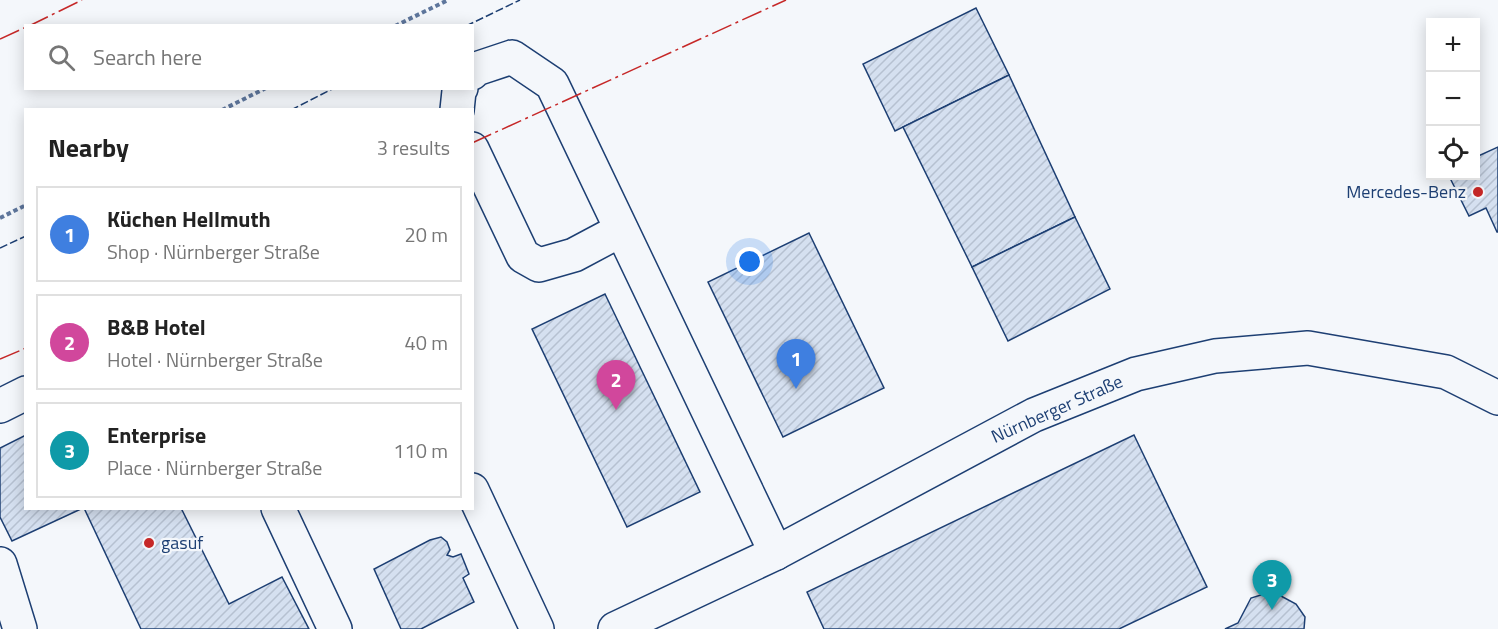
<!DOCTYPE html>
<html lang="en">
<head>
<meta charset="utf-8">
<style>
	body { margin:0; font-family:"Titillium Web",sans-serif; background:#f2f2f2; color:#222 }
	.controls { position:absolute; right:18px; top:18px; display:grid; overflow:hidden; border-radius:0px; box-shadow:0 3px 15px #0003 }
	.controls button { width:54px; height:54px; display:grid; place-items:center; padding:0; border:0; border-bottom:2px solid #e0e0e0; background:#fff; color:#222; font:30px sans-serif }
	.you { position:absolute; left:750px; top:262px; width:21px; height:21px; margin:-15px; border:4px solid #fff; border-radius:50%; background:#1a73e8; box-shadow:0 0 0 9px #1a73e833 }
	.badge { display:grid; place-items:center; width:39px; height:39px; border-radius:50%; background:#1a73e8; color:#fff; font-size:20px; font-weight:700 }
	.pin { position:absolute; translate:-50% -50px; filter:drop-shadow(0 2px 3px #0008) }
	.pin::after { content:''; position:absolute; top:32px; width:21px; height:18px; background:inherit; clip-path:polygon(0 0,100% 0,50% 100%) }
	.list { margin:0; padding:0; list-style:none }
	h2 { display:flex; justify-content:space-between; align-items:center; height:78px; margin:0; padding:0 24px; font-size:26px }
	h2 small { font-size:20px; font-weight:400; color:#767676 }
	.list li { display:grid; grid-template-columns:39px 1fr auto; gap:18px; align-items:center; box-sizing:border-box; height:96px; margin:0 12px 12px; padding:0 12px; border:2px solid #e0e0e0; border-radius:0px }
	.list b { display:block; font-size:22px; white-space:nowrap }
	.list p { margin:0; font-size:20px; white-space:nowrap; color:#767676 }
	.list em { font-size:20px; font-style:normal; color:#767676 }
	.icon { flex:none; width:33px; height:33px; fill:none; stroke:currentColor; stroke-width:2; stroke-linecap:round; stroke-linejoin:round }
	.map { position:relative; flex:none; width:1498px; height:629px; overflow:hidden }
	.search { position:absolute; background:#fff; box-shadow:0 3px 15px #0003; left:24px; top:24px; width:450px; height:66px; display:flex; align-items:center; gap:15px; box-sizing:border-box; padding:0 21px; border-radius:0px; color:#767676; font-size:22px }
	.panel { position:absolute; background:#fff; box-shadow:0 3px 15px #0003; left:24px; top:108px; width:450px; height:402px; border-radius:0px }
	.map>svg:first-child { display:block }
</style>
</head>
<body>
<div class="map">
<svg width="1498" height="629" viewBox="0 0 1498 629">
	<defs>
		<pattern id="building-hatch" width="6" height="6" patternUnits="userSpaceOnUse" patternTransform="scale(1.5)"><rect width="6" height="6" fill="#d5e0f0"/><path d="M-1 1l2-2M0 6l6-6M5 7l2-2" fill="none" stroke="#b6c1d1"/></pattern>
	</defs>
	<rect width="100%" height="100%" fill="#f4f7fb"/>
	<g fill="url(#building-hatch)" stroke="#1d3f73" stroke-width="1.5">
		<path d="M976 8 1009 75 895 131 863 64Z"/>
		<path d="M1009 75 1075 217 972 267 903 127Z"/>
		<path d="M1498 147V232H1497L1486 208 1469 216 1449 176H1476V157Z"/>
		<path d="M1075 217 1110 289 1008 341 972 267Z"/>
		<path d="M809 233 884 388 783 437 708 282Z"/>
		<path d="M605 294 700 492 627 527 532 329Z"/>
		<path d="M26 435V508H83L12 541 0 517V448Z"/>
		<path d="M1134 435 1207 587 1119 629H824L807 592Z"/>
		<path d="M84 508H181L229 604 282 577 309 629H141Z"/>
		<path d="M441 537 447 542 450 550 447 555 453 557 461 554 469 574 463 578 474 602 421 629H401L374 569 430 540Z"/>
		<path d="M1267 593 1281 596 1296 604 1305 617 1304 629H1225L1238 623 1251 598Z"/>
	</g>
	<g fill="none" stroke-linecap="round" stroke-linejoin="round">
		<defs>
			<g id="minor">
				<path d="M472 73 476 69 512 57 552 84 776 553"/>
				<path d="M457 110 459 91 461 88"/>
				<path d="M472 149 523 256 539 265 574 255 621 230"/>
				<path d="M0 406 26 393"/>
				<path d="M472 490 537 629"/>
				<path d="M278 508 335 629"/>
				<path d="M0 564 20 629"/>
				<path d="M615 629 776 553 1034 415 1136 374 1215 356 1308 348 1446 372 1498 398"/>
			</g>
		</defs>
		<use href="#minor" stroke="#1d3f73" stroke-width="36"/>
		<g stroke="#5e769c" stroke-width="4" stroke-dasharray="4.5 3" stroke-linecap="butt">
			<path d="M395 26 448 0"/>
			<path d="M222 110 266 88"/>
			<path d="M0 218 26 205"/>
		</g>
		<use href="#minor" stroke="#f4f7fb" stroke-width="33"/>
		<g stroke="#1d3f73" stroke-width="1.5" stroke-dasharray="8 3" stroke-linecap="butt">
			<path d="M466 26 520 0"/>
			<path d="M291 110 334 88"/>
			<path d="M0 248 26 236"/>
		</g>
		<g stroke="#c62828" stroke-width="1.5" stroke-dasharray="21 4.5 3 4.5" stroke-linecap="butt">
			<path d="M29 26 82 0"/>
			<path d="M0 39 26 27"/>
			<path d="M472 143 786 0"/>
			<path d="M0 359 26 348"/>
		</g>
	</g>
	<g fill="#c62828" stroke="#f4f7fb" stroke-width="2">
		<circle cx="1478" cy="192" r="6"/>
		<circle cx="149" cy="543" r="6"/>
	</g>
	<g text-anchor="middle" stroke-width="4.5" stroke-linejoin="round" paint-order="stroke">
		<g font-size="18" fill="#1d3f73" stroke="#f4f7fb" text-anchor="end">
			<text x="1466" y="198">Mercedes-Benz</text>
			<text x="161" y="549" text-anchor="start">gasuf</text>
		</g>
		<g font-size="18" fill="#1d3f73" stroke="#f4f7fb">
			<text transform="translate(1057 409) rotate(-24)" y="6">Nürnberger Straße</text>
		</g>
	</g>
</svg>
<div class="controls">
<button>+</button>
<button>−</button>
<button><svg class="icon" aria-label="locate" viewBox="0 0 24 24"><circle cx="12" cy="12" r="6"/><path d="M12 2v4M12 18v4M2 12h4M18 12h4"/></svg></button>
</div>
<div class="you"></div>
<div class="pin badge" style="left:796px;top:389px;background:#3f7fe0">1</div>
<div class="pin badge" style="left:616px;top:410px;background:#d1479c">2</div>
<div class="pin badge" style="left:1272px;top:610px;background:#0f9aa8">3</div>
<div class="search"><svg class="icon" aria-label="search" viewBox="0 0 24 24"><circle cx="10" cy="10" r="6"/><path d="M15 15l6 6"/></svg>Search here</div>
<section class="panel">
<h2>Nearby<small>3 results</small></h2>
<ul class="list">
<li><span class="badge" style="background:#3f7fe0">1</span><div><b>Küchen Hellmuth</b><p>Shop · Nürnberger Straße</p></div><em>20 m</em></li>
<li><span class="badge" style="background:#d1479c">2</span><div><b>B&amp;B Hotel</b><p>Hotel · Nürnberger Straße</p></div><em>40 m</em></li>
<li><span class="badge" style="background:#0f9aa8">3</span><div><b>Enterprise</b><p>Place · Nürnberger Straße</p></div><em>110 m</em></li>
</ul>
</section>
</div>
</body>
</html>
